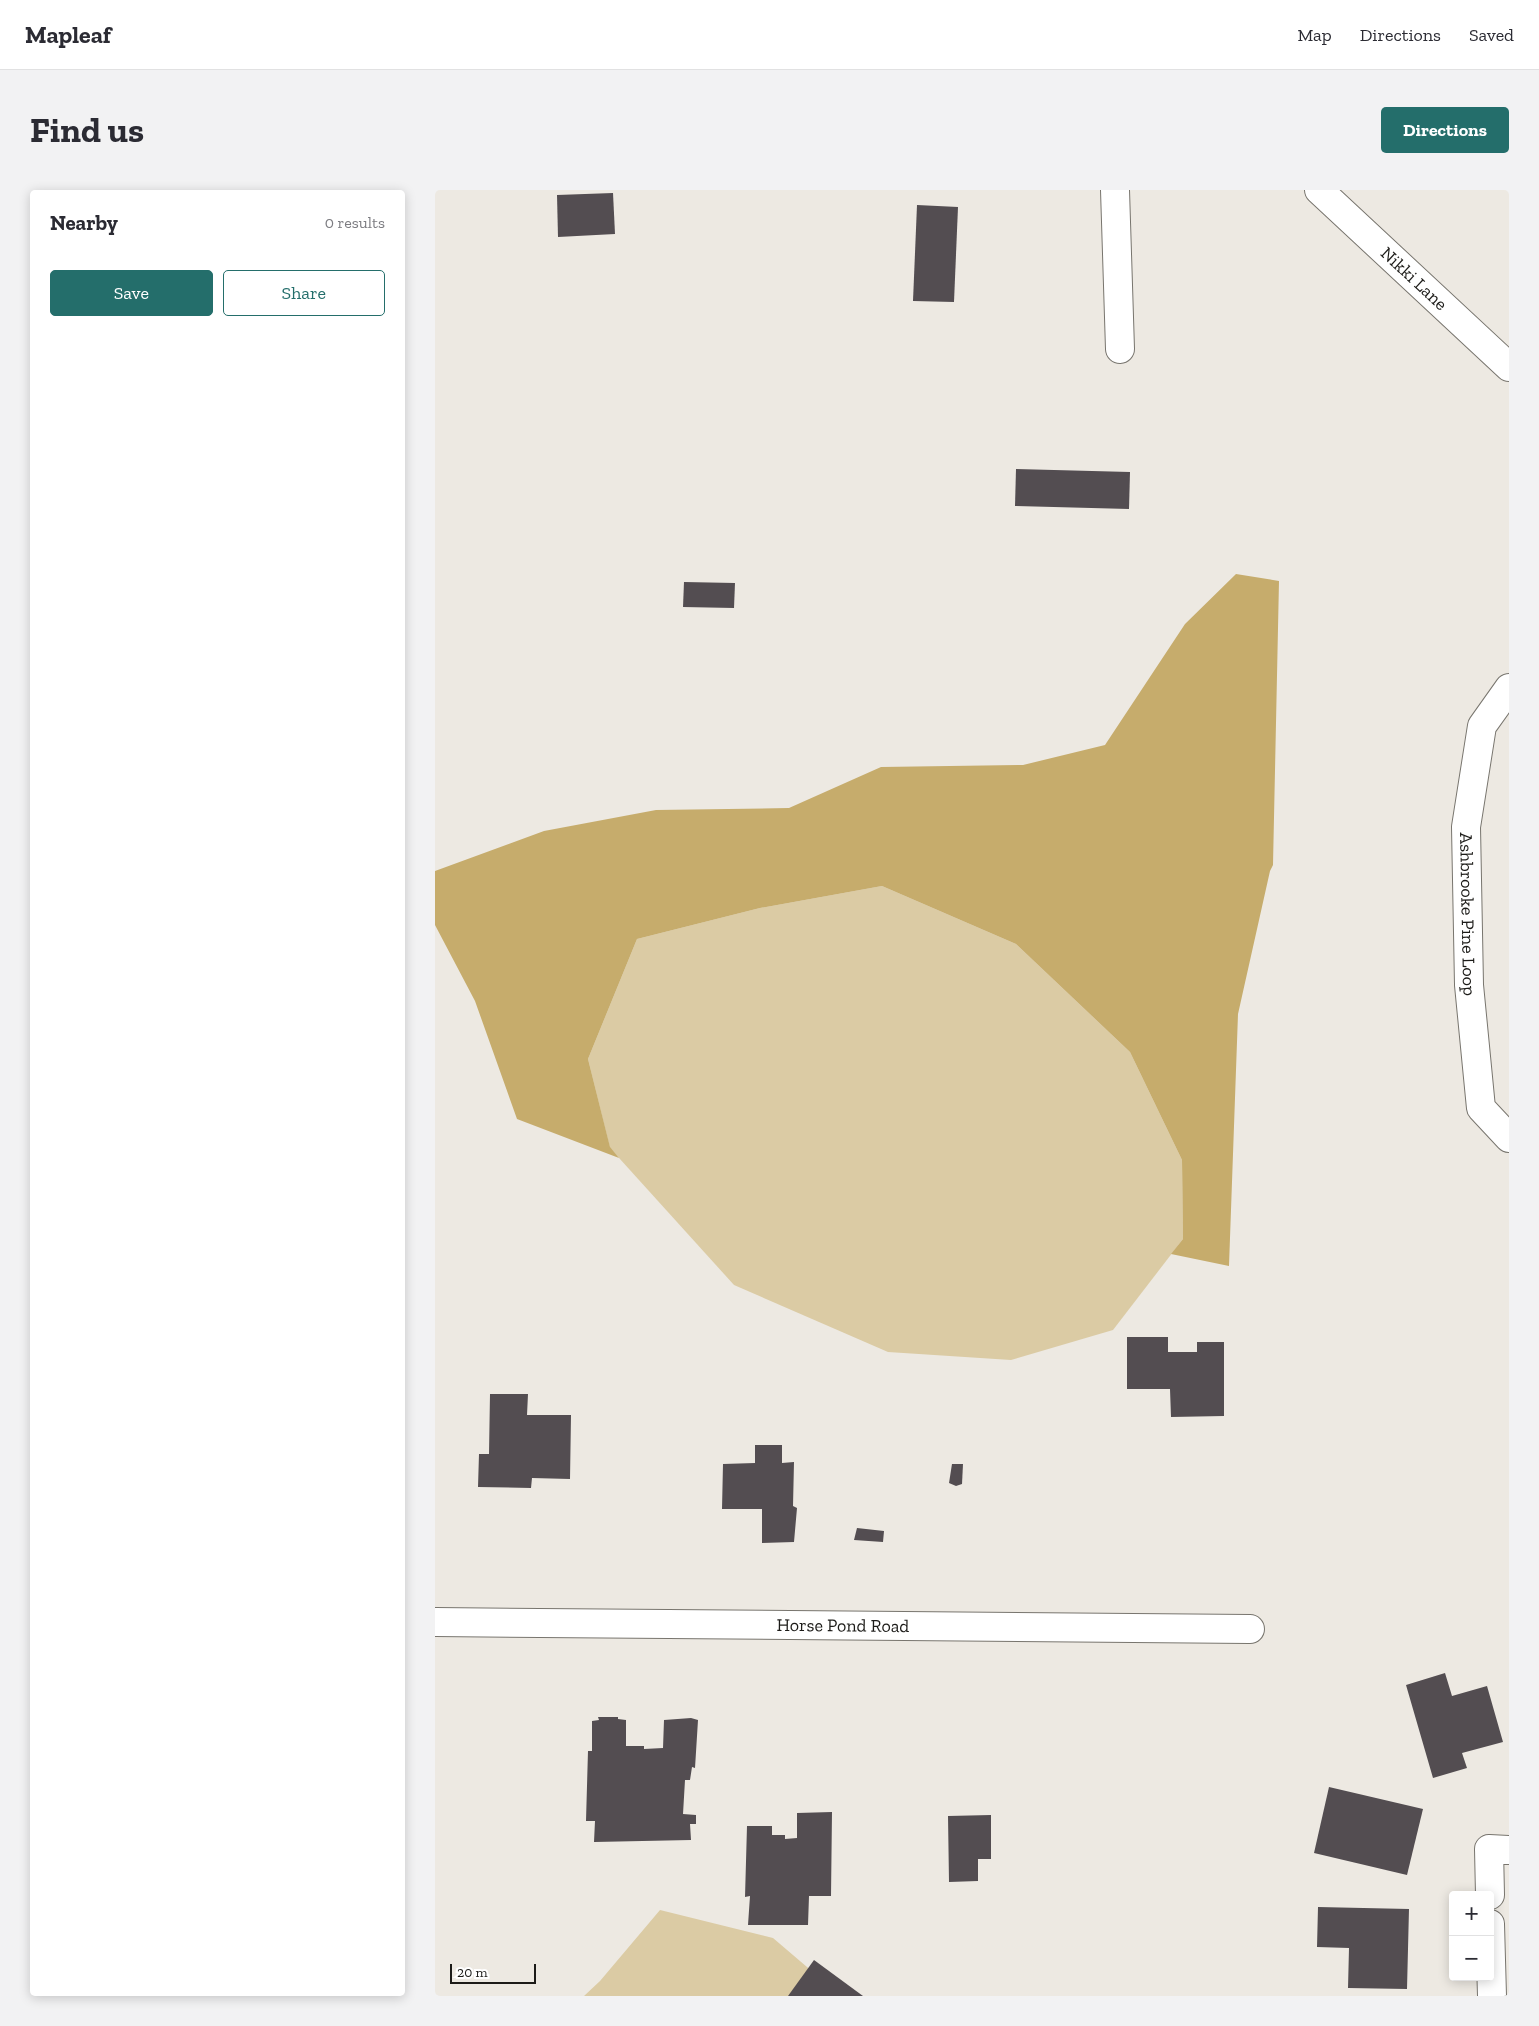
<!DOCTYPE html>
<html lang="en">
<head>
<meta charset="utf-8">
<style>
	body { margin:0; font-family:"Zilla Slab",serif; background:#f2f2f3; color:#2b2b33 }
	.controls { position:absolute; right:15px; bottom:15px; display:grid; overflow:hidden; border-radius:5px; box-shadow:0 2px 12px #0003 }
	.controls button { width:45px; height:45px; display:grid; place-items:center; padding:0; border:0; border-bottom:1px solid #e1e1e2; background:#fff; color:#2b2b33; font:25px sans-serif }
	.scale { position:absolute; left:15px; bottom:12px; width:86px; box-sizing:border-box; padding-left:5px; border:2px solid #1c1b18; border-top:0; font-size:14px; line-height:18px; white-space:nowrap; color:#1c1b18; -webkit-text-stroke:4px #fff; paint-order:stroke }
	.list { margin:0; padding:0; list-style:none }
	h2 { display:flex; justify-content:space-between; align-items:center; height:65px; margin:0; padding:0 20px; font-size:21px }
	h2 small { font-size:16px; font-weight:400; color:#7c7c81 }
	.actions { display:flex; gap:10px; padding:15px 20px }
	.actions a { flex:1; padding:11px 0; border:1px solid #246e6b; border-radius:5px; text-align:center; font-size:18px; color:#246e6b }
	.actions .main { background:#246e6b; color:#fff }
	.map { position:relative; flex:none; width:1074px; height:1806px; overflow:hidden; border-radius:5px }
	header { display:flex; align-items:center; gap:30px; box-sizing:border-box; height:70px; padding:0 25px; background:#fff; border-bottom:1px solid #e1e1e2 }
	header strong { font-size:24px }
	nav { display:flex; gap:28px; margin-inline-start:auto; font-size:18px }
	.intro { display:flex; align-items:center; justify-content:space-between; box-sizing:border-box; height:120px; padding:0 30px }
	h1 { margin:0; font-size:35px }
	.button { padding:12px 22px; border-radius:5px; background:#246e6b; color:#fff; font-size:18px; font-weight:700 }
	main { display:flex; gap:30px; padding:0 30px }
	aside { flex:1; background:#fff; border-radius:5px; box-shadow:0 2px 12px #0003 }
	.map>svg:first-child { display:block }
</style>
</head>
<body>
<header>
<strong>Mapleaf</strong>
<nav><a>Map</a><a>Directions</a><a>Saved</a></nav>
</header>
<div class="intro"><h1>Find us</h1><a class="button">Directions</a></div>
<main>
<aside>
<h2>Nearby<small>0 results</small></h2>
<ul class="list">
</ul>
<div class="actions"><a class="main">Save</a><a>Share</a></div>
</aside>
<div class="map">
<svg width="1074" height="1806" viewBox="0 0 1074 1806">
	<rect width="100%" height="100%" fill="#ede9e2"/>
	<g fill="#dbcba4">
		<path d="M447 696 581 754 695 862 747 970 748 1049 678 1140 576 1170 453 1162 299 1095 175 958 153 869 202 749 325 718Z"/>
		<path d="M225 1720 338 1748 406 1806H149L165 1791Z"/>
	</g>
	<path fill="#c6ac6c" d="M801 384 844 391 838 675 835 681 803 824 794 1076 736 1064 748 1049 747 970 695 862 581 754 447 696 325 718 202 749 153 869 175 957 184 968 82 929 40 811 0 735V681L109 641 221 620 354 618 446 577 588 575 670 555 750 434Z"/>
	<g fill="#534d51">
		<path d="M178 3 180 44 123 47 122 5Z"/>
		<path d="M482 15 523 17 519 112 478 111Z"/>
		<path d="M581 279 695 282 694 319 580 316Z"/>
		<path d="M249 392 300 393 299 418 248 417Z"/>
		<path d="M692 1147H733V1162H762V1152H789V1226L736 1227 735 1199H692Z"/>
		<path d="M55 1204H93L92 1225H136L135 1289 97 1288 96 1298 43 1297 44 1264H54Z"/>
		<path d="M320 1255H347V1273L359 1272 358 1316 362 1318 359 1352 327 1353V1319H287L288 1274 320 1273Z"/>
		<path d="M517 1274H528L527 1294 521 1296 514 1293Z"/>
		<path d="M422 1338 449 1341 448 1352 419 1350Z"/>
		<path d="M1010 1483 1017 1506 1052 1496 1068 1552 1027 1563 1032 1578 998 1588 971 1495Z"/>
		<path d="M163 1527H183V1529L191 1530V1556H209V1559L228 1558 229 1530 256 1528 263 1530 260 1578 257 1577 255 1590H250L248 1624 261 1625V1634H255L256 1650 159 1652 160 1631H151L153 1561H157V1531L164 1530Z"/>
		<path d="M894 1597 988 1619 972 1685 879 1663Z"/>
		<path d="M397 1622 396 1706H374L373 1735H313L315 1706 310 1707 312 1636H337V1645H350V1649L362 1648V1623Z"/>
		<path d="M556 1625V1669H543V1691L514 1692 513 1626Z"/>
		<path d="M883 1717 974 1719 972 1799 913 1798 914 1758 882 1757Z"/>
		<path d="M379 1770 428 1806H353Z"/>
	</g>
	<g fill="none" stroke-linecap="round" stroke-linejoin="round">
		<defs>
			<g id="minor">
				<path d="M680 0 685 159"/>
				<path id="s1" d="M884 0 1074 177"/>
				<path id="s2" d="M1074 498 1047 536 1031 637 1034 795 1046 918 1074 948"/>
				<path id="s3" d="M0 1432 815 1439"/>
				<path d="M1055 1705 1054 1659 1074 1660"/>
				<path d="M1055 1734 1057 1806"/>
			</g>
		</defs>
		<use href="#minor" stroke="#78756e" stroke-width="30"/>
		<use href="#minor" stroke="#fff" stroke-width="28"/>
	</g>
	<g text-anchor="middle" stroke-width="5" stroke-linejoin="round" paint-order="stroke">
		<g font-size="18" fill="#1c1b18" stroke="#fff">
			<text dy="6" stroke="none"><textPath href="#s1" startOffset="130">Nikki Lane</textPath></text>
			<text dy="6" stroke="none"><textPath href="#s2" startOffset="236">Ashbrooke Pine Loop</textPath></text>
			<text dy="6" stroke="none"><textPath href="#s3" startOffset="408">Horse Pond Road</textPath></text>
		</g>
	</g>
</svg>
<div class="controls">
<button>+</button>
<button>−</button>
</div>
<div class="scale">20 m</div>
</div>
</main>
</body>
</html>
